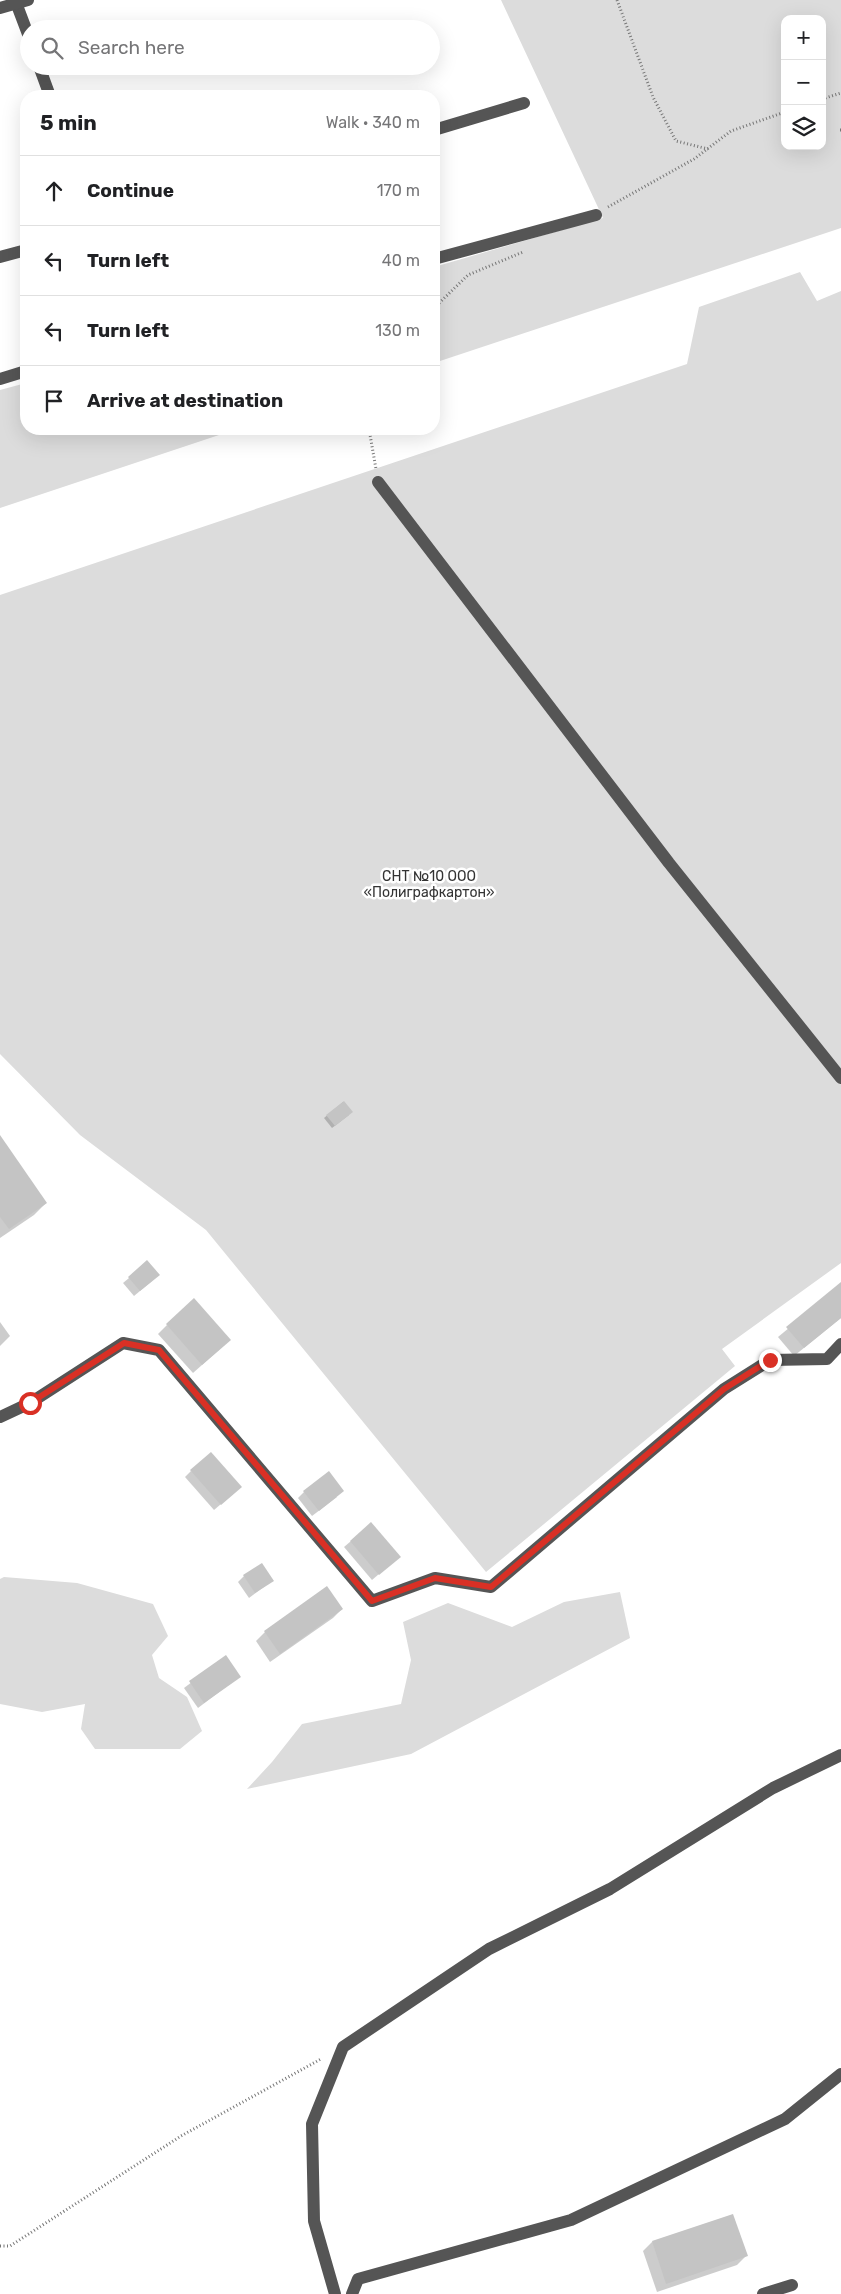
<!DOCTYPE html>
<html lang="en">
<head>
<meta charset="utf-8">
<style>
	body { margin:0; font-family:Rubik,sans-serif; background:#f6f6f6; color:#202124 }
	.controls { position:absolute; right:15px; top:15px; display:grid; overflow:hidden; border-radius:10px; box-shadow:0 5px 20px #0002 }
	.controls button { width:45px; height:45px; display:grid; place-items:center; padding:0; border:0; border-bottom:1px solid #e0e0e0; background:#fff; color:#202124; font:25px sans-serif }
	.stop { position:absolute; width:15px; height:15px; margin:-11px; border:4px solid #d93025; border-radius:50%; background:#fff }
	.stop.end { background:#d93025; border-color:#fff; box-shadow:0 1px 5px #0008 }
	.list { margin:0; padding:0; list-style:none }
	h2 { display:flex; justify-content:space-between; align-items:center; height:65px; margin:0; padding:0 20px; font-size:21px }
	h2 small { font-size:16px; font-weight:400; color:#757577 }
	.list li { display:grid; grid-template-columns:32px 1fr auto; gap:15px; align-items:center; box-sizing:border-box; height:70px; padding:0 20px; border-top:1px solid #e0e0e0 }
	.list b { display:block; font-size:19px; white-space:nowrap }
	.list em { font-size:16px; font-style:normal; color:#757577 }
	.icon { flex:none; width:28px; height:28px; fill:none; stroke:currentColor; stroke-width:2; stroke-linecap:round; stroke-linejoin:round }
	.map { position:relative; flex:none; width:841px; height:2294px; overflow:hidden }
	.search { position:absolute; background:#fff; box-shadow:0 5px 20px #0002; left:20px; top:20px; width:420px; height:55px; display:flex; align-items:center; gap:12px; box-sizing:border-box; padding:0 18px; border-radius:28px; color:#757577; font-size:19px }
	.panel { position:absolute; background:#fff; box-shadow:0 5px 20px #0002; left:20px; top:90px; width:420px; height:345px; border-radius:20px }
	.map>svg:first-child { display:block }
</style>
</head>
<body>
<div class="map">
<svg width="841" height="2294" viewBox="0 0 841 2294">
	<rect width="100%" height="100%" fill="#fff"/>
	<g fill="#dcdcdc" fill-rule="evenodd">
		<path d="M501 0H841V228L434 363V267L603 218ZM785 19H822V146H785Z"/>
		<path d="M800 272 817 301 841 291V1263L722 1349 735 1366 486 1572 206 1230 80 1135 0 1054V595L687 364 699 307Z"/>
		<path d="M26 383V429H237L0 508V390Z"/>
		<path d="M4 1577 77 1583 153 1604 168 1636 152 1655 159 1678 187 1697 202 1731 180 1749H95L81 1729 85 1704 42 1712 0 1704V1579Z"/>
		<path d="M620 1592 630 1638 411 1754 247 1789 272 1762 302 1724 401 1704 411 1660 403 1622 448 1603 512 1627 564 1602Z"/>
	</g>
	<g fill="#0003">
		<path d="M343 1102 349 1115 332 1128 324 1118Z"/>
		<path d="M0 1137 46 1203 34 1215 0 1238Z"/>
		<path d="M129 1278 152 1281 134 1296 123 1283Z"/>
		<path d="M841 1285V1318L794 1356 778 1337Z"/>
		<path d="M0 1322 10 1336 0 1346Z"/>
		<path d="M167 1325 220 1349 193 1373 158 1334Z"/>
		<path d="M191 1471 234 1493 214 1510 185 1477Z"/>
		<path d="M304 1492 337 1497 312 1516 298 1498Z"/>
		<path d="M371 1524 393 1562 372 1580 344 1547Z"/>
		<path d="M244 1576 272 1581 249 1598 238 1582Z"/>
		<path d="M327 1588 342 1609 333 1618 270 1662 256 1641 265 1632Z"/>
		<path d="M225 1657 239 1677 198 1708 184 1688Z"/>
		<path d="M652 2242 746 2256 737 2265 657 2292 643 2251Z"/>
	</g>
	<g fill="#c4c4c4">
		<path d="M344 1101 353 1112 335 1126 326 1115Z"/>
		<path d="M0 1135 47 1203 9 1229 0 1217Z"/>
		<path d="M147 1260 160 1275 140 1291 128 1277Z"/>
		<path d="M841 1282V1318L804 1348 786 1327Z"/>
		<path d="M194 1298 231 1340 202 1365 166 1324Z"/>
		<path d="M211 1452 242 1487 221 1505 190 1470Z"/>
		<path d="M329 1471 344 1491 319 1511 303 1491Z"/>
		<path d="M371 1522 401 1557 379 1575 350 1541Z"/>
		<path d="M262 1563 274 1581 255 1593 243 1575Z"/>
		<path d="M327 1586 343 1609 280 1654 264 1631Z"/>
		<path d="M226 1655 241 1677 204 1703 189 1681Z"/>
		<path d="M733 2214 748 2256 666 2284 652 2241Z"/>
	</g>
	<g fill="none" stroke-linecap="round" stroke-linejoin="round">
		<g stroke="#777" stroke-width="3" stroke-dasharray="1 2.5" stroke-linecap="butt">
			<path d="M617 0 653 97 676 141 708 149"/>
			<path d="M822 99 841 93"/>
			<path d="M840 130H841"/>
			<path d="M608 207 694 159 731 131 785 112"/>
			<path d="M434 308 468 275 523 252"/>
			<path d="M369 429 376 469"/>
			<path d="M0 2246H10L181 2136 321 2059"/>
		</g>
		<g stroke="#555" stroke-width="12">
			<path d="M15 0 29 37"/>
			<path d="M0 8 28 0"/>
			<path d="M39 66 50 96"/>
			<path d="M434 130 524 103"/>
			<path d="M0 257 26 250"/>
			<path d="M434 259 596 215"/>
			<path d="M0 379 26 371"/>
			<path d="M378 482 669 863 841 1078"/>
			<path d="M0 1417 30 1403 123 1343 159 1350 372 1601 435 1578 491 1587 724 1389 770 1360 827 1359 841 1344"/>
			<path d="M335 2294 314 2221 312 2124 343 2047 489 1949 610 1889 773 1788 841 1755"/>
			<path d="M352 2294 358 2279 571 2220 785 2119 841 2074"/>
			<path d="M763 2294 792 2285"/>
		</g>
	</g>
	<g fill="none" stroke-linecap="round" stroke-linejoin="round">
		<path stroke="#d93025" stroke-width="6" d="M30 1403 124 1343 159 1350 372 1601 435 1578 491 1587 724 1389 770 1360"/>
	</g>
	<g text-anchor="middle" stroke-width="5" stroke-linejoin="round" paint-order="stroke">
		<g font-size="14" fill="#333" stroke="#fff">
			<text x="429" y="881">СНТ №10 ООО<tspan x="429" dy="16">«Полиграфкартон»</tspan></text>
		</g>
	</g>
</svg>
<div class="controls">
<button>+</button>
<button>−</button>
<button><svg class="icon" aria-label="layers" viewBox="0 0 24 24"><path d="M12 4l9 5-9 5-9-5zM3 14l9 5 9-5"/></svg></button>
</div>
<div class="stop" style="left:30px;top:1403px"></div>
<div class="stop end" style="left:770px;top:1360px"></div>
<div class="search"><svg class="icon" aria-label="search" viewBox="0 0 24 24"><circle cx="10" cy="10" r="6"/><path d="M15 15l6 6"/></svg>Search here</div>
<section class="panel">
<h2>5 min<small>Walk · 340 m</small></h2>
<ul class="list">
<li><svg class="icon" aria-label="ahead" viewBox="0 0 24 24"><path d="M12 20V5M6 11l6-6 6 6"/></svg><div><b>Continue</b></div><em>170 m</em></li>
<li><svg class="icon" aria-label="left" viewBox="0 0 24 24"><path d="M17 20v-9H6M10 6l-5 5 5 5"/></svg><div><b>Turn left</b></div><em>40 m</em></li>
<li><svg class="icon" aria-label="left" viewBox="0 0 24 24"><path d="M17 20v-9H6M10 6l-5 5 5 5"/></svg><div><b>Turn left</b></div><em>130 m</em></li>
<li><svg class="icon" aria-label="arrive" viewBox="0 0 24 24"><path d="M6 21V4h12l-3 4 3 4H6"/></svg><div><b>Arrive at destination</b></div></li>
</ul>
</section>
</div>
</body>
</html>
